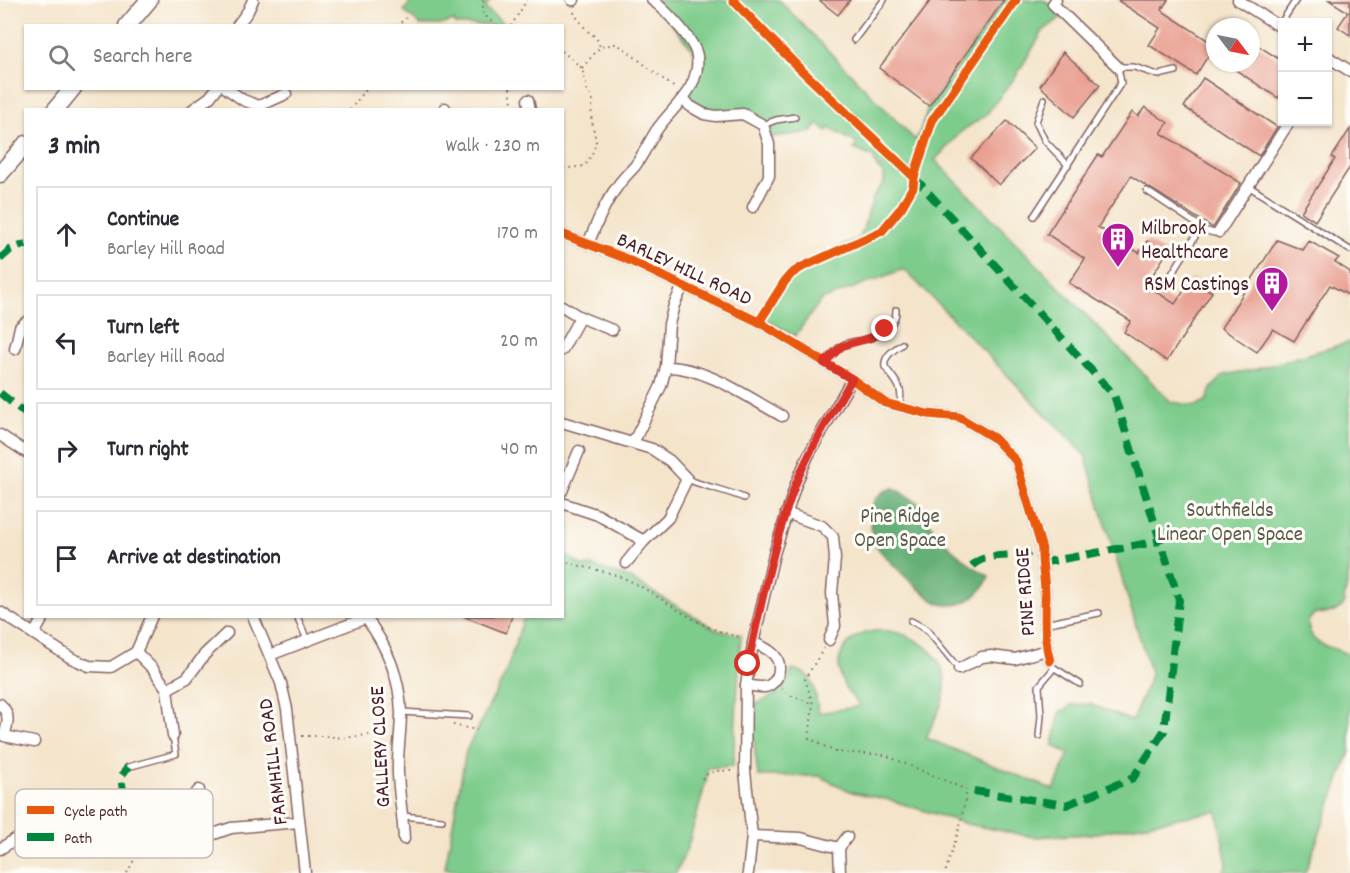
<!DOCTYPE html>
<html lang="en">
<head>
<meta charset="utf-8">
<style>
	body { margin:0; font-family:Dekko,sans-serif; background:#f7f7f7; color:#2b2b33 }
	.controls { position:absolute; right:18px; top:18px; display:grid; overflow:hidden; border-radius:0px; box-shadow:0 2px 4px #0004 }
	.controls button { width:54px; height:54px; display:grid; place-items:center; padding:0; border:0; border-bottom:2px solid #e1e1e2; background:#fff; color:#2b2b33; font:30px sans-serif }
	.compass { position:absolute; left:1206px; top:18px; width:54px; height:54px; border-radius:50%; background:#fff; box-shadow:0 2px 4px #0004; rotate:122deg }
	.stop { position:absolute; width:18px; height:18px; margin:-14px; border:4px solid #d93025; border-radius:50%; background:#fff }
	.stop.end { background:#d93025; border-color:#fff; box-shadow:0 2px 6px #0008 }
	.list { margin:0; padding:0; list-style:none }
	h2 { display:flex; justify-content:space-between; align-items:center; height:78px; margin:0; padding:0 24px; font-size:26px }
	h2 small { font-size:20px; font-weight:400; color:#7c7c81 }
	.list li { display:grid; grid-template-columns:39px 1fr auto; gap:18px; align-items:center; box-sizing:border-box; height:96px; margin:0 12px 12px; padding:0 12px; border:2px solid #e1e1e2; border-radius:0px }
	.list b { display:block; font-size:22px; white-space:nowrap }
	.list p { margin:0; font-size:20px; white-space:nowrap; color:#7c7c81 }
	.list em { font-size:20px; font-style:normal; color:#7c7c81 }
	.icon { flex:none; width:33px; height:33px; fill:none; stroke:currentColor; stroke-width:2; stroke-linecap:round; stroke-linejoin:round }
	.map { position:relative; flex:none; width:1350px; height:873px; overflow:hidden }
	.search { position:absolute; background:#fff; box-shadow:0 2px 4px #0004; left:24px; top:24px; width:540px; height:66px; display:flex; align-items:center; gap:15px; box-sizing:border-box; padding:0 21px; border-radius:0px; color:#7c7c81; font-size:22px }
	.panel { position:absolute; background:#fff; box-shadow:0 2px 4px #0004; left:24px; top:108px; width:540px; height:510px; border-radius:0px }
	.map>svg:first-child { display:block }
</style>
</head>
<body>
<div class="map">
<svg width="1350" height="873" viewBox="0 0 1350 873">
	<rect width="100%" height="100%" fill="#fdfcf7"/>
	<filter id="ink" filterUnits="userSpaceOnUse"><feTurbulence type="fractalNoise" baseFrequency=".0167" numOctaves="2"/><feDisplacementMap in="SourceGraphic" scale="12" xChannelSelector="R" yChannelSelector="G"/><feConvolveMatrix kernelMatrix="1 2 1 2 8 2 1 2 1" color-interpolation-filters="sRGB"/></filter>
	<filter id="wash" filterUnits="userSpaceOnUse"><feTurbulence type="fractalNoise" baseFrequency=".008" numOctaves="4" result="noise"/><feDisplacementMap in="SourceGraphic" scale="24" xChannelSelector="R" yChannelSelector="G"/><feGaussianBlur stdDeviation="1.35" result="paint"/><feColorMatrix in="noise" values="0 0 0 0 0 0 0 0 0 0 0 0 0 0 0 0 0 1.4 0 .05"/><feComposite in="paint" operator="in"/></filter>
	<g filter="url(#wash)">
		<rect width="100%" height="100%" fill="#f4e4ca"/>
		<g fill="#7dcc8b" stroke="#64765b" stroke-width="1.5">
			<path d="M412 0H490L485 8 505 25H456L454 21 440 25H420L404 11Z"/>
			<path d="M652 0H779L915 140C921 134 925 115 929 106L1004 0H1044L1064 15 1043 31 1016 76 986 115 962 131 935 160 1171 402 1196 406 1207 400 1211 389 1224 375 1257 369 1350 342V568L1343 606 1334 612 1314 614 1308 621C1310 651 1331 643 1350 656V751L1305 873H1223L1227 864 1217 811 1091 834 1033 837 967 824 890 800 852 792 819 776H758L752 728 756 704C774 696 786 690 792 670 815 670 816 695 818 713L860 706C856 699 847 693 844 685 838 671 836 659 846 646 873 612 943 639 945 682 946 703 934 719 926 738L1054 790 1069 753 1053 746 1060 711 1068 709 1070 705 1090 704 1132 721 1151 675 1085 455 904 269 821 300 795 336 767 320 763 309 790 269 860 238 874 195 884 183V174L875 165 874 157 854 149 857 143 829 128 827 131 818 124 812 132 773 137C750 112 747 122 718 117 707 114 694 105 684 99L697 55Z"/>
			<path d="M563 555 575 560V562L583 566H592L629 578 717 630 741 635 733 766 707 768V778L688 846 676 873H464L445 868 466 751 505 675 524 617 562 616Z"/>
		</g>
		<path fill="#66b077" stroke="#586851" stroke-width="1.5" d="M894 488 920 504 937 536 972 566 989 576C983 595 961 609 941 604 929 601 879 553 873 541 872 537 872 531 871 527 869 508 873 493 894 488Z"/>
		<g id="blocks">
			<g fill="#e99f90">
				<path d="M819 0H850L838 15Z"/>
				<path d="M931 0H1004L929 106 879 68Z"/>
				<path d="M1117 0H1168L1161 10 1215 45 1196 75 1149 45 1160 28Z"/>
				<path d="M1329 0H1350V35L1338 27 1348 12Z"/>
				<path d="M1251 41 1282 61V91L1278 98 1225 63H1251Z"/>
				<path d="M1063 52 1100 85 1074 117 1040 86Z"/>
				<path d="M1203 78 1277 127 1259 156 1184 107Z"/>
				<path d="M1145 107 1168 123 1161 133 1241 183 1213 228 1131 176 1098 227 1139 253 1147 241 1166 254 1146 285 1175 304 1192 279 1212 292 1167 361 1124 332 1131 321 1069 283 1085 259 1047 234 1098 155 1102 157 1132 112 1138 116Z"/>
				<path d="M1007 121 1035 148 999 185 971 158Z"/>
				<path d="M1350 129V167L1315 221 1301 212 1335 159 1332 157Z"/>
				<path d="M1277 240 1303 250 1309 241 1339 258 1335 262 1350 272V296L1330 285 1294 341 1273 329 1257 352 1221 328Z"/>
				<path d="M463 616H512L506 633Z"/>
			</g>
		</g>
	</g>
	<g filter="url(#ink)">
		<use href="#blocks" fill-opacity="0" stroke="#866463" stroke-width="1.5"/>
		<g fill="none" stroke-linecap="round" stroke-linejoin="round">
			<defs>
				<g id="lane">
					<path d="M1279 26 1296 0"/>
					<path d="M854 40 884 0"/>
					<path d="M1044 99 1036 122 1045 141 1068 165"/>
					<path d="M763 125 776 120 795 117"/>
					<path d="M1248 186 1350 250"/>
					<path d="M1147 191 1207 231 1214 233 1219 232"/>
					<path d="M1034 216 1121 83 1118 67H1134L1158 75 1176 71"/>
					<path d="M1170 277 1201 227"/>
					<path d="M825 362C831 356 836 349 843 345 849 341 855 342 862 340 876 338 897 326 896 310"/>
					<path d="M899 406C905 388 895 381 885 367 883 356 894 350 902 344"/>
					<path d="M687 479C706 487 725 490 744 498"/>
					<path d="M297 616 307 640"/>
					<path d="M911 621 926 629 959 669"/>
					<path d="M1044 624 1099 613"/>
					<path d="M1053 667 1080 684"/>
					<path d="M401 712 469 716"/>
					<path d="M1039 736 1041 716 1039 686 1054 668"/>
					<path d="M128 767 176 754 173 736"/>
					<path d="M403 816 442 820"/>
				</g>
				<g id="street">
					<path d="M572 0H574"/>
					<path d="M1056 0 1053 4 1118 67"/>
					<path d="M1238 0 1282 28"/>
					<path d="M237 26 248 11 253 0"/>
					<path d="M1328 57 1350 71"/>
					<path d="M226 88 243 100 259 106 286 94"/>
					<path d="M684 99 690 106 704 114 716 116 743 114 763 125 769 144V176L753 207"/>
					<path d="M528 100 530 110"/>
					<path d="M445 108V110"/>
					<path d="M192 110 210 97 217 88"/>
					<path d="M1219 232 1289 122"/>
					<path d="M562 234 622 257 759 322 852 379 885 403 928 414 959 417 994 438 1016 461 1042 549C1041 564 1045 578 1045 593 1046 616 1043 638 1050 661"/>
					<path d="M588 244C596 225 604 204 617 187 622 179 629 173 635 166 643 155 649 142 656 131 672 107 701 89 697 56 695 41 665 9 652 0"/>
					<path d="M562 306 580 317 612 330"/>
					<path d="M15 349 20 327 26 322"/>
					<path d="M562 350 580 317"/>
					<path d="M666 367C704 366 749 398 782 416"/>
					<path d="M562 422 652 449 670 461 687 479 668 518 644 541 626 563"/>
					<path d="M0 435 26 452"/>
					<path d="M633 443 661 386 666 367 669 324 674 305 683 286"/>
					<path d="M562 491 579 451"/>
					<path d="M562 503 598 515 644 541"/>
					<path d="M786 513 822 526 833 537 835 558 832 593 835 626 829 640"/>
					<path d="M0 612 71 658 89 666 111 667 136 652 152 616"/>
					<path d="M253 616 281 683 287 709 305 873"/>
					<path d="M34 634 44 616"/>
					<path d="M136 652 153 669 167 689 173 736"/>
					<path d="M270 655 366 618C387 646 400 678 401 713 401 733 397 753 398 774 399 795 403 817 404 839"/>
					<path d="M959 669 982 657 991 656 1015 659 1047 650"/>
					<path d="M746 685C753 686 764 689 770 685 782 677 782 660 771 652 766 648 759 645 753 643"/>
					<path d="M167 689 187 678 205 654 227 633"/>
					<path d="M0 704C11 714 8 724 4 736L34 742"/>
					<path d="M183 809 203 838"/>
					<path d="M158 818 183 809 199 790"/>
					<path d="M752 836 801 838 839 848 840 873"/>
					<path d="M839 848 847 837"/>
					<path d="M0 849 14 840 48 829 80 827 140 847 171 849 231 828 299 822"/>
					<path d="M748 873 752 836 745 771 746 685 754 639 774 554 796 484 808 456 852 379"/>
				</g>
				<g id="primary">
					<path d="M127 26 149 0"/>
					<path d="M55 110 73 88"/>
					<path d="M0 174 26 144"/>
				</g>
			</defs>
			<use href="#lane" stroke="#866463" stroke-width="8"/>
			<use href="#street" stroke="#866463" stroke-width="13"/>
			<use href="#primary" stroke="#866463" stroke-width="19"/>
			<g stroke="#866463" stroke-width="2" stroke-dasharray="1.5 4.5" stroke-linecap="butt">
				<path d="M483 0V14L497 26"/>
				<path d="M574 12 575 16C580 20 581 23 585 28 592 37 596 33 600 47"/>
				<path d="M396 26 406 18"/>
				<path d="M511 26 527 0"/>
				<path d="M562 51 582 68 587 90 593 99 591 116 596 141 594 150 585 166 562 169"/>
				<path d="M582 68 600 47 615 44 622 47 676 89"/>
				<path d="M510 88 513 110"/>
				<path d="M350 110 367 88"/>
				<path d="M562 560C584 569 608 570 630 581 667 599 699 631 742 637"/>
				<path d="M824 648 805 679 813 704 809 738 835 752 885 755 967 790 960 826 945 873"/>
				<path d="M782 688 789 695 811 703"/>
				<path d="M453 725 477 730"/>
				<path d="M302 736H323L344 738 389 732"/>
				<path d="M702 779C709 769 722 771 734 771"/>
				<path d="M127 873 135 858"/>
			</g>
			<use href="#lane" stroke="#fff" stroke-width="5"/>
			<use href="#street" stroke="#fff" stroke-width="10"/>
			<use href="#primary" stroke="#fff" stroke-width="16"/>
			<g stroke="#00873e" stroke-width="8" stroke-dasharray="15 8" stroke-linecap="butt">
				<path d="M913 176 1114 395 1179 600 1164 731 1133 778 1066 805 967 790"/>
				<path d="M0 259 10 250 26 244"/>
				<path d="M0 393 26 414"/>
				<path d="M1041 563 1160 541"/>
				<path d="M972 566C984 553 1007 557 1023 554 1029 553 1035 551 1042 549"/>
				<path d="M126 843 128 829 121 776 128 767"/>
			</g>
			<defs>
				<g id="cycleway">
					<path d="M733 0 797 66 914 177"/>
					<path d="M562 234 622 257 759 322 852 379 885 403 928 414 959 417 994 438 1016 461 1042 549C1041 564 1045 578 1045 593 1046 616 1043 638 1050 661"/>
					<path d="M759 322 785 281 791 274 802 267 882 231 901 208 913 187 914 177 932 121 1016 0"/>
				</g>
			</defs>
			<use href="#cycleway" stroke="#fdfcf7" stroke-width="13"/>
			<use href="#cycleway" stroke="#e8590c" stroke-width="9"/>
		</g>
	</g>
	<g fill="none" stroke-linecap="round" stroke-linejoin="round" filter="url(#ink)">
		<path stroke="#d93025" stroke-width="8" d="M748 664C761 604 774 541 796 483 811 447 832 413 852 379L824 363 842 346 873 337 885 329"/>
	</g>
	<defs>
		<symbol id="building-pin" viewBox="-11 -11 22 30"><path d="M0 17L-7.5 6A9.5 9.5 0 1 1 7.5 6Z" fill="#b5179e" stroke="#fdfcf7"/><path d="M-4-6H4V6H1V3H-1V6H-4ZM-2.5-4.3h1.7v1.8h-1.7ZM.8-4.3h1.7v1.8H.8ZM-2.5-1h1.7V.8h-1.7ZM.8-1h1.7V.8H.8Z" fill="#fff"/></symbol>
	</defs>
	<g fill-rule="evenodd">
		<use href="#building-pin" x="1099" y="220" width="38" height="52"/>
		<use href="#building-pin" x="1253" y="264" width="38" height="52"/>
	</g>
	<g text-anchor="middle" stroke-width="6" stroke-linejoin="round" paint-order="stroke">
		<g font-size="21" fill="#4a1f2b" stroke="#fdfcf7" text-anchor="start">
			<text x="1141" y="234">Milbrook<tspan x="1141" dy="24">Healthcare</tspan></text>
			<text x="1249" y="290" text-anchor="end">RSM Castings</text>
		</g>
		<g font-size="21" fill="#4a1f2b" stroke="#fdfcf7">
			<text transform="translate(685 268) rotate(25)" y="7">BARLEY HILL ROAD</text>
			<text transform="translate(1024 592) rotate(-94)" y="7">PINE RIDGE</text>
			<text transform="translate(379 747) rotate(-93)" y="7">GALLERY CLOSE</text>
			<text transform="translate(272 762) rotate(-97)" y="7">FARMHILL ROAD</text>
		</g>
		<g font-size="21" fill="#5c5c4d" stroke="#fdfcf7">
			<text x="1230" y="516">Southfields<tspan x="1230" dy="24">Linear Open Space</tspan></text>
			<text x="900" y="522">Pine Ridge<tspan x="900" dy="24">Open Space</tspan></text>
		</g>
	</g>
	<rect x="15" y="789" width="198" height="69" rx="9" fill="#fdfcf7" stroke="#c7baba" stroke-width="1.5"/>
	<rect x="27" y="806" width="27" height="8" fill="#e8590c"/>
	<rect x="27" y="833" width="27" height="8" fill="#00873e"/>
	<g font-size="16" fill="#4a1f2b">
		<text x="64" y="816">Cycle path</text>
		<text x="64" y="843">Path</text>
	</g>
</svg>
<div class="controls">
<button>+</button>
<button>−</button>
</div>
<svg class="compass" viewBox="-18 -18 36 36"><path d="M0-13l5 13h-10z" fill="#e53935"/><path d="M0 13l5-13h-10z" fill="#7c7c81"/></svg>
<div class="stop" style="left:748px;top:664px"></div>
<div class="stop end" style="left:885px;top:329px"></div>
<div class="search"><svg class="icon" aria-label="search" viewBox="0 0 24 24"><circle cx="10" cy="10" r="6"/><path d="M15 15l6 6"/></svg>Search here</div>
<section class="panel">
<h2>3 min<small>Walk · 230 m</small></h2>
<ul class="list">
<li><svg class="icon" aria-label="ahead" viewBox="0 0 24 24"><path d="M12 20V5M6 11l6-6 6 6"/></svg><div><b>Continue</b><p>Barley Hill Road</p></div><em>170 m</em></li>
<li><svg class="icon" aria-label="left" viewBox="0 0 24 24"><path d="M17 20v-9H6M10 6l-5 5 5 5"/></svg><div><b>Turn left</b><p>Barley Hill Road</p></div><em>20 m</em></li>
<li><svg class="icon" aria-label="right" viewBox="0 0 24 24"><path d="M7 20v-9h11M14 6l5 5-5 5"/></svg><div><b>Turn right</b></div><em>40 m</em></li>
<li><svg class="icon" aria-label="arrive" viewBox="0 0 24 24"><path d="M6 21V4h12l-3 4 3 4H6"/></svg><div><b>Arrive at destination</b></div></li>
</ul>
</section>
</div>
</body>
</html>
